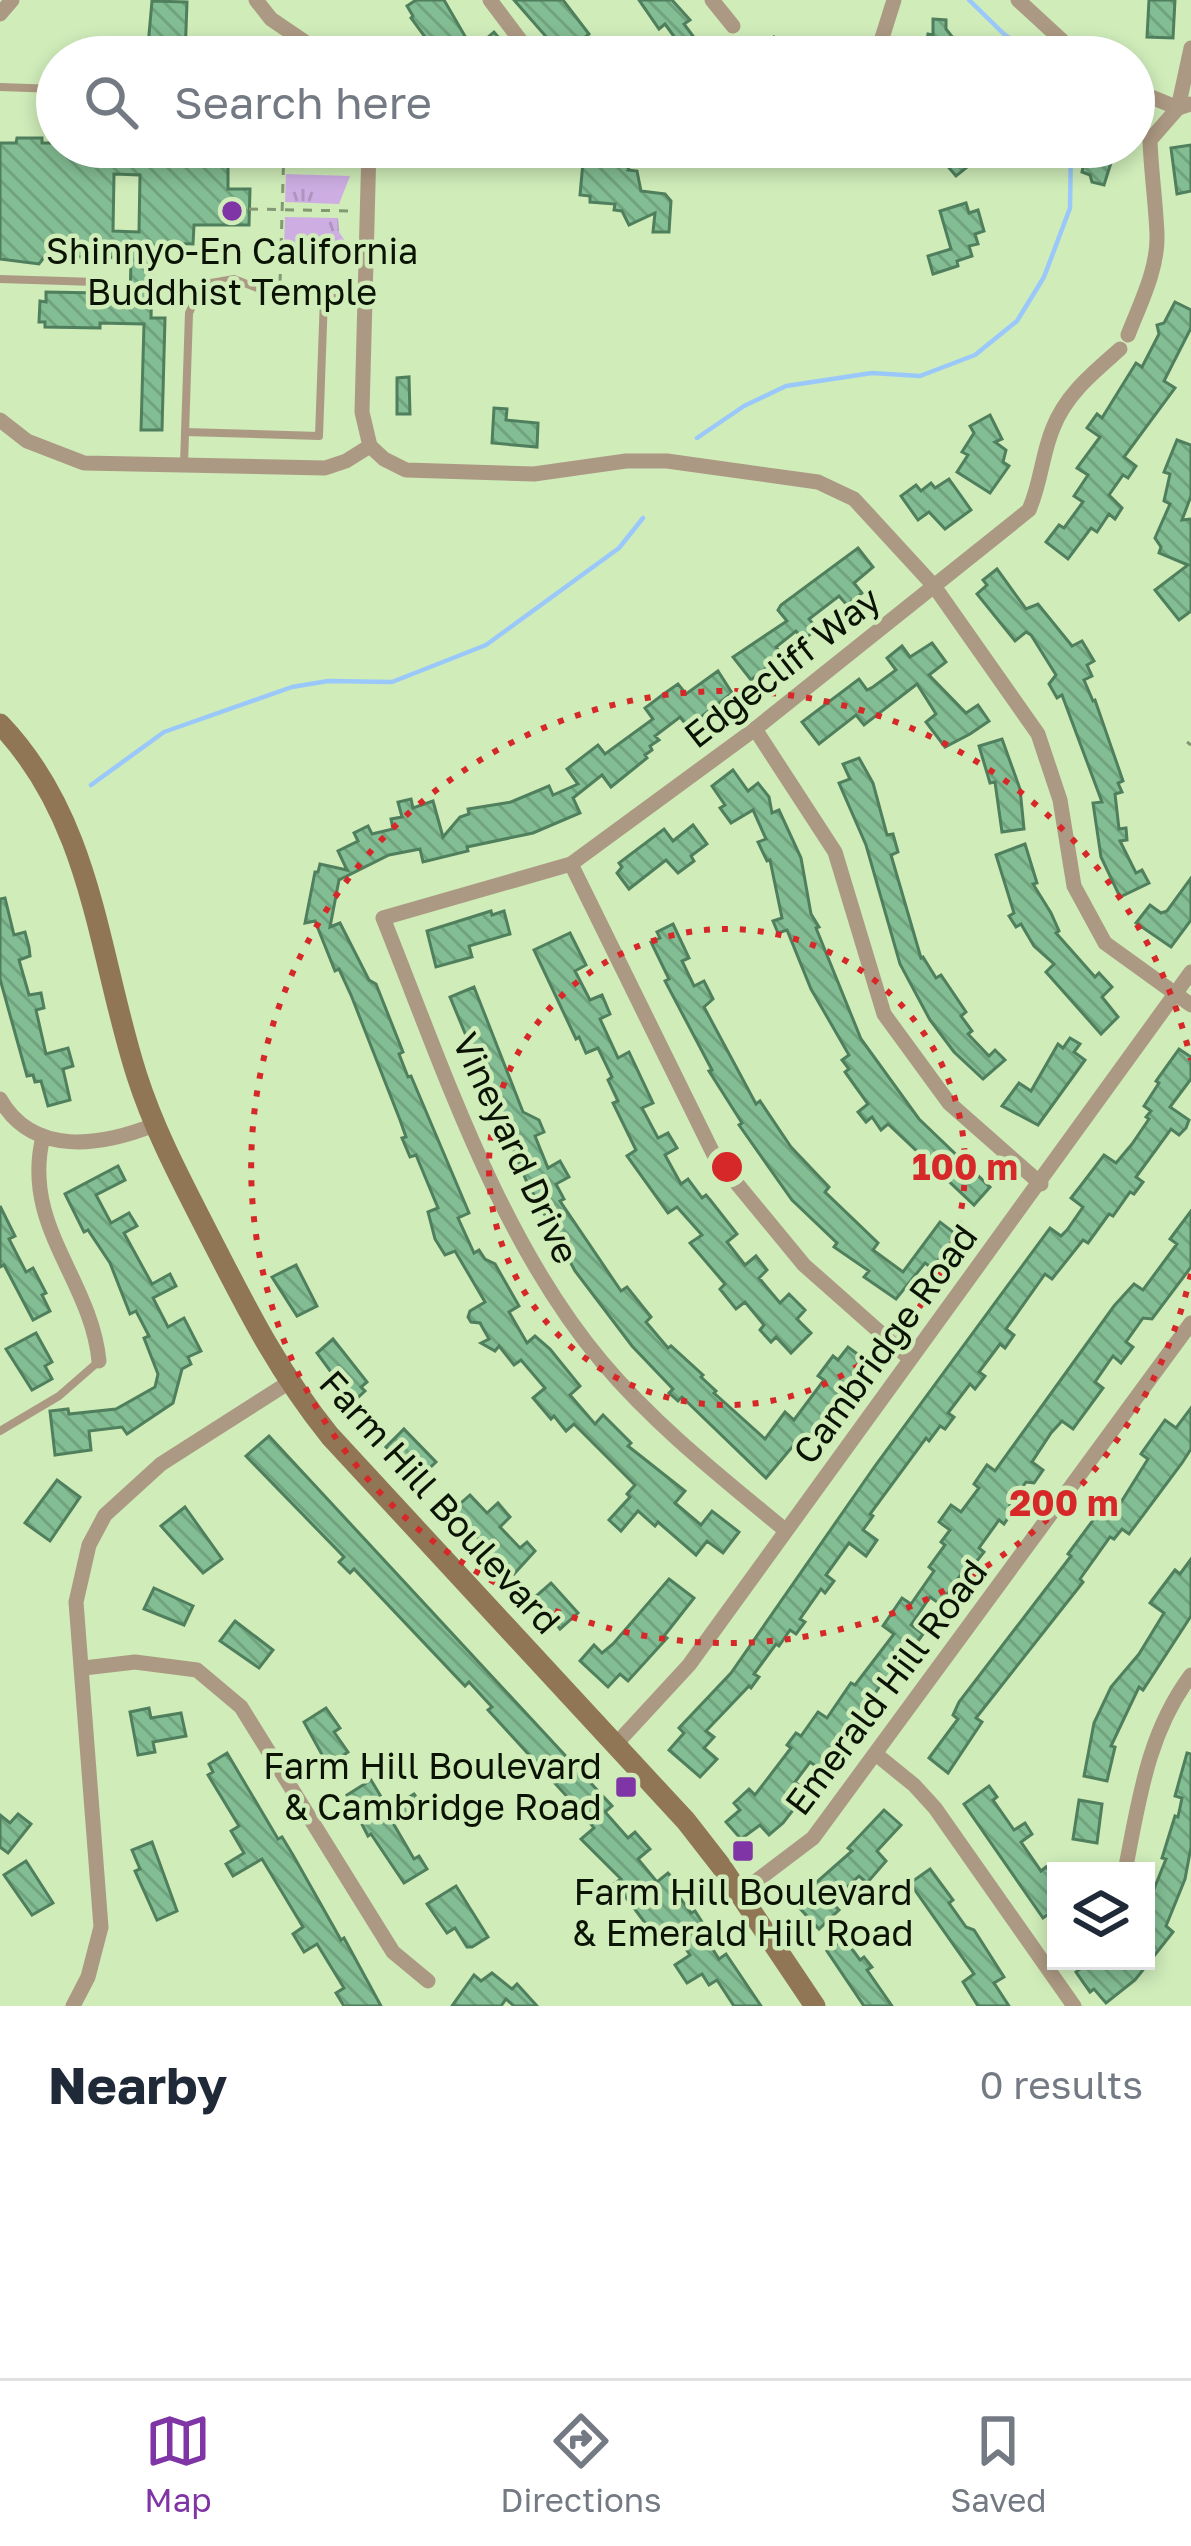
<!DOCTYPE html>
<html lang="en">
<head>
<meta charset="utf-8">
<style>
	body { margin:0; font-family:"Golos Text",sans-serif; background:#f2f2f3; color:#1f2937 }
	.controls { position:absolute; right:36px; bottom:36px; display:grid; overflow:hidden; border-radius:0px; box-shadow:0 6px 18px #0003 }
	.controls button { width:108px; height:108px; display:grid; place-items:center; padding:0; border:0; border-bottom:3px solid #e0e1e3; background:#fff; color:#1f2937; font:60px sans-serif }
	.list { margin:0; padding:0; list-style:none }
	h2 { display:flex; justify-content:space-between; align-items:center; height:156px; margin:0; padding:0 48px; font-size:51px }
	h2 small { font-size:39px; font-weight:400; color:#747a83 }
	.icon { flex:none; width:66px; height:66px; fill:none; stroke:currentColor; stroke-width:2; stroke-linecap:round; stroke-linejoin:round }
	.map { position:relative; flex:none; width:1191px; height:2006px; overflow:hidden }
	.search { position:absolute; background:#fff; box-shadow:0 6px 18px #0003; left:36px; right:36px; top:36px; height:132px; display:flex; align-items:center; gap:30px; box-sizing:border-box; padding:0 42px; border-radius:66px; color:#747a83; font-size:45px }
	.sheet { height:372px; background:#fff }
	nav { display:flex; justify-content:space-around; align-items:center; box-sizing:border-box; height:168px; border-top:3px solid #e0e1e3; background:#fff; font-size:33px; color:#747a83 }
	nav a { display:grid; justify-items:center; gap:6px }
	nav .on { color:#8035a6 }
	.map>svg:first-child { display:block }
</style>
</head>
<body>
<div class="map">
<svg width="1191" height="2006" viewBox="0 0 1191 2006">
	<defs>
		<pattern id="grass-tufts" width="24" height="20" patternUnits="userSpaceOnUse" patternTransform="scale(3)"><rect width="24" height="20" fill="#cdade2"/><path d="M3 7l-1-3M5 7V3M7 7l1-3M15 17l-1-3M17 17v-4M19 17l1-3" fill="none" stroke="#af94c0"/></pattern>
		<pattern id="building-back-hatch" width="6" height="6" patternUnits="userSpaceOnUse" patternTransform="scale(3)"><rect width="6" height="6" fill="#83bd93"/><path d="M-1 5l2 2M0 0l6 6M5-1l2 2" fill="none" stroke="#70a27d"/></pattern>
	</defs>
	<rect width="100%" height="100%" fill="#cfecb9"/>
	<g fill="url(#grass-tufts)">
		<path d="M286 174 350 176 339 204 285 202Z"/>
		<path d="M285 217 338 218 339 232 351 250 284 249Z"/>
	</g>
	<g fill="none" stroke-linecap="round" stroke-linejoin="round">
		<g stroke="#9bc8fb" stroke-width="4.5">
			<path d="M969 0 1005 35 1039 57"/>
			<path d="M697 438 744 406 786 386 872 373 920 376 975 355 1017 321 1044 277 1070 208 1071 147"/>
			<path d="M91 785 164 732 292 687 328 681 392 682 486 645 619 548 643 518"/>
		</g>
	</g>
	<g fill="url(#building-back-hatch)" stroke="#4f7f5c" stroke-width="3" fill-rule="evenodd">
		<path d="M416 0H444L473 50 494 32 515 57H446L443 53 439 56 411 18 413 16 407 6Z"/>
		<path d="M514 0H563L589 34 563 56Z"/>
		<path d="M639 0H672L690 20 684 24 693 36 681 46 665 24 659 29Z"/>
		<path d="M1149 0H1175L1173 38 1147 37Z"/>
		<path d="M152 1 187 2 185 57H147Z"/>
		<path d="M933 19 946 20V29L968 57H918L919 44 926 45 928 34 933 35Z"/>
		<path d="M774 37 786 45 811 44 812 57H761Z"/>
		<path d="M17 138H42V143H55L57 147H162V165L228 166V189H250L249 225H194L193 244 160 243V249H153L151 318H165L162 430H141L144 324 100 323V328L45 327V322H39L40 301 46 302V292L100 293V299L130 300 131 258 45 256 39 264 0 259V143H16ZM114 174 140 175 139 232 113 231Z"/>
		<path d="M1191 145V191L1177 194 1171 148Z"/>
		<path d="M963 147 976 160 956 176 944 162Z"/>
		<path d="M1087 147H1116L1104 185 1092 182 1090 175 1082 172Z"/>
		<path d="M583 162 629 166 628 170 637 171 641 191 665 194 671 201 669 232H653L655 213 629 225 622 211 614 210 615 204 590 202V196L580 195Z"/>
		<path d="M966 203 969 213 978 210 984 231 975 234 978 244 969 246 972 256 957 261 958 266 933 274 928 256 951 249 940 211Z"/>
		<path d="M1175 302 1191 310V328L1164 381 1175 388 1124 457 1136 466 1128 478 1123 475 1109 495 1122 508 1115 519 1109 514 1097 532 1091 528 1068 559 1046 542 1059 525 1064 528 1083 502 1074 496 1088 475 1077 468 1100 437 1087 428 1097 414 1102 418 1136 363 1142 367 1159 334 1157 325 1164 323Z"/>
		<path d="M409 377 410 414H397V378Z"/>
		<path d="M494 408 507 409 506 420 538 423 537 447 492 443Z"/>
		<path d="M990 415 1002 439 995 442 1006 450 1003 462 1009 466 990 493 957 472 968 455 962 452 974 433 970 426Z"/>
		<path d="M1177 440 1191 445V496L1182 520 1191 519V611L1179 620 1155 590 1188 565 1159 553 1161 547 1155 538 1170 504 1164 501 1170 474 1164 472Z"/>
		<path d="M949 479 971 510 945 529 929 512 918 520 901 496 916 485 921 491 931 483 935 488Z"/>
		<path d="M858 548 873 567 854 583 862 593 847 605 839 596 809 619 817 629 803 640 796 631 776 647 782 655 751 680 733 657 787 621 778 610 781 605Z"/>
		<path d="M997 569 1026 609 1038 604 1072 646 1082 641 1094 661 1087 665 1092 676 1084 680 1093 701 1095 700 1123 781 1118 783 1122 792 1115 794 1119 829 1126 828 1127 840 1120 841 1136 873 1142 870 1149 883 1120 897 1101 857 1093 803 1102 802 1062 695 1057 698 1049 684 1056 675 1031 635 1026 632 1015 641 977 594 987 585 983 580Z"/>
		<path d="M932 643 946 662 929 675 966 713 978 705 989 721 970 734 945 747 926 722 936 714 917 684 864 725 856 715 819 744 802 722 859 679 867 690 873 687 896 670 887 658 902 646 910 657Z"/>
		<path d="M718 671 732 693 688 727 680 717 655 736 659 740 650 746 652 750 645 755 647 758 611 787 602 775 573 798 580 813 533 833 467 847 468 851 423 862 420 849 389 855 339 880 330 927 340 923 369 980 376 984 403 1052 399 1054 408 1077 411 1076 469 1213 458 1218 474 1253 479 1250 485 1259 495 1264 519 1306 509 1312 527 1343 535 1336 550 1349 580 1386 570 1395 595 1424 603 1415 631 1443 628 1446 685 1491 675 1503 701 1525 712 1511 739 1532 723 1553 707 1541 696 1555 658 1522 655 1526 638 1511 621 1531 609 1520 630 1497 627 1494 635 1485 574 1424 566 1431 554 1416 551 1419 533 1398 545 1388 521 1360 514 1365 499 1346 495 1351 481 1343 489 1339 480 1323 471 1322 468 1317 470 1311 485 1302 455 1251 445 1255 435 1239 428 1212 438 1208 416 1155 410 1157 402 1138 406 1137 400 1120 351 995 339 969 335 971 315 921 305 923 315 872H318L320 864 347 870 338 851 358 841 354 833 368 826 372 834 393 829 391 819 402 817 398 802 411 799 413 808 433 801 443 837 460 817 469 814 468 809 511 802 549 786 553 795 578 784 567 769 598 745 605 754 653 719 645 708 665 693 678 684 686 694Z"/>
		<path d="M1002 739 1020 789 1024 829 1002 832 995 782 990 783 979 746Z"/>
		<path d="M859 758 873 783 887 835 893 834 898 852 891 855 921 958 923 957 936 978 941 975 966 1012 961 1016 972 1031 968 1034 989 1056 995 1050 1005 1060 983 1079 954 1052 930 1020 900 964 866 845 839 783 850 779 843 764Z"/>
		<path d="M733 770 748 791 758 783 769 797 772 813 779 810 801 858 811 914 819 927 816 928 861 1039 919 1119 990 1187 974 1205 888 1124 881 1130 872 1117 866 1122 858 1112 868 1104 845 1072 849 1069 842 1060 849 1055 811 989 787 930 778 933 773 921 782 918 770 860 767 861 758 842 766 839 753 810 731 823 720 808 725 805 712 786Z"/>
		<path d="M693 825 707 844 691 856 694 861 678 873 666 860 629 889 617 873 622 867 619 863 664 829 673 841Z"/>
		<path d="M1025 844 1037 883 1033 884 1051 913 1059 931 1056 933 1095 977 1099 973 1112 987 1102 997 1118 1017 1101 1034 1046 972 1054 964 1034 946 1021 924 1016 927 1009 916 1014 913 996 855Z"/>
		<path d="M1191 878V920L1171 947 1136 923 1150 905 1161 913 1167 911Z"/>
		<path d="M5 898 14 935 25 932 29 947 30 956 19 960 29 995 41 993 44 1008 36 1010 46 1054 68 1048 73 1066 63 1069 70 1100 48 1106 41 1081 35 1082 33 1075 27 1076 0 979V899Z"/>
		<path d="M491 911 492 915 504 911 510 934 469 946 472 957 436 967 427 931Z"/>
		<path d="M673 924 689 958 682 961 694 986 704 981 713 999 704 1007 756 1104 760 1101 791 1147 829 1187 825 1192 878 1243 873 1250 903 1272 940 1222 957 1235 932 1268 925 1263 896 1299 864 1277 869 1271 834 1247 837 1243 792 1200 739 1125 742 1123 709 1071 712 1070 665 981 669 979 651 942 660 938 657 932Z"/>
		<path d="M570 933 586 965 575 971 590 1000 602 995 610 1014 600 1019 618 1058 629 1052 653 1103 642 1108 658 1138 668 1133 677 1148 665 1155 681 1184 688 1179 702 1198 706 1195 711 1201 737 1234 727 1242 745 1265 756 1256 767 1270 759 1278 780 1303 789 1294 805 1310 797 1319 811 1333 791 1353 776 1337 771 1342 760 1330 764 1325 745 1302 736 1309 720 1289 725 1284 690 1243 702 1235 677 1207 668 1213 627 1156 636 1150 613 1103 618 1101 608 1080 612 1077 598 1048 586 1053 579 1037 576 1039 534 950Z"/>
		<path d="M474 987 523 1112 539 1120 544 1132 535 1136 548 1168 560 1161 569 1177 556 1184 564 1199 560 1201 621 1291 627 1287 651 1317 646 1322 668 1348 671 1346 703 1375 701 1377 716 1391 714 1393 765 1439 785 1412 794 1420 824 1380 818 1376 833 1356 838 1360 848 1347 867 1361 803 1444 798 1440 766 1478 682 1397 678 1401 669 1393 673 1389 632 1346 575 1271 526 1180 450 997Z"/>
		<path d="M1070 1038 1080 1044 1074 1052 1085 1060 1038 1125 1002 1106 1019 1083 1031 1091 1058 1044 1063 1048Z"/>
		<path d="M1179 1049 1191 1057V1079L1170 1107 1189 1120 1186 1128 1179 1135 1171 1129 1136 1177 1143 1182 1134 1194 1130 1192 1113 1216 1109 1214 1088 1243 1083 1240 1052 1279 1045 1274 1006 1329 1014 1335 1005 1348 1000 1344 979 1372 985 1376 975 1389 970 1384 948 1413 954 1417 945 1429 940 1426 929 1441 926 1438 870 1514 873 1516 863 1530 877 1540 866 1556 849 1543 826 1575 834 1581 825 1593 821 1589 800 1619 805 1622 796 1634 790 1630 779 1646 776 1644 754 1674 759 1677 751 1688 749 1686 706 1731 714 1737 704 1748 717 1759 700 1777 669 1750 684 1733 679 1728 731 1673 875 1466 1050 1228 1061 1236 1067 1230 1083 1207 1071 1198 1082 1184 1104 1155 1116 1163 1132 1144 1149 1119 1146 1117 1151 1111 1144 1106 1159 1083 1156 1081Z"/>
		<path d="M118 1166 125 1180 96 1195 111 1223 129 1213 137 1226 124 1233 152 1284 170 1274 176 1286 153 1298 168 1327 184 1318 201 1351 188 1357 191 1364 182 1369 173 1403 127 1434 122 1427 89 1431 91 1450 55 1455 50 1411 68 1409 69 1414 116 1409 155 1387 158 1374 144 1338 149 1336 136 1311 130 1314 110 1263 88 1230 84 1232 65 1194Z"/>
		<path d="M0 1206 15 1236 9 1239 26 1272 33 1268 46 1293 42 1295 50 1311 33 1320 4 1265 0 1267Z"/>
		<path d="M1191 1211V1267L1152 1319 1143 1318 1126 1342 1133 1347 1121 1363 1113 1356 1095 1382 1103 1388 1073 1429 1062 1421 1051 1433 1032 1462 1043 1470 1034 1483 1026 1482 1010 1505 1015 1508 1004 1524 999 1520 979 1548 984 1552 973 1566 969 1563 940 1604 930 1597 911 1625 923 1634 884 1688 880 1686 823 1771 810 1762 795 1782 807 1792 783 1823 769 1835 760 1825 741 1839 726 1822 740 1810 734 1803 749 1789 755 1795 791 1748 787 1745 796 1733 801 1736 818 1712 827 1718 851 1683 855 1685 894 1634 883 1626 902 1598 911 1604 934 1571 929 1567 945 1545 941 1542 950 1530 939 1522 951 1505 961 1512 979 1488 974 1484 987 1465 995 1471 1114 1306 1134 1284 1143 1290 1177 1244 1170 1239Z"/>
		<path d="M296 1265 317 1306 297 1316 272 1277Z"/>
		<path d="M36 1333 52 1362 45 1366 52 1379 32 1390 6 1349Z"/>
		<path d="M333 1339 367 1382 361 1387 365 1391 353 1402 317 1353Z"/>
		<path d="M1191 1408V1449L1182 1463 1129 1534 1122 1529 1114 1539 1110 1537 1080 1579 1083 1582 976 1718 982 1722 948 1773 929 1758 958 1719 953 1715 959 1702 1071 1556 1068 1554 1108 1500 1118 1507 1148 1459 1141 1454 1165 1420 1176 1428Z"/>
		<path d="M404 1429 436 1462 419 1478 386 1447Z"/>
		<path d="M269 1436 612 1806 605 1812 628 1838 635 1832 650 1849 638 1859 657 1882 668 1873 680 1887 675 1891 691 1913 695 1911 704 1925 699 1928 719 1959 726 1954 761 2006H734L717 1980 709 1985 702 1974 687 1983 675 1965 690 1955 673 1930 658 1940 615 1883 621 1879 581 1839 594 1828 583 1814 488 1710 492 1707 469 1682 465 1686 354 1569 350 1573 339 1562 344 1557 246 1456Z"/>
		<path d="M57 1480 80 1497 50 1541 25 1523Z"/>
		<path d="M470 1495 487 1513 498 1503 510 1517 500 1527 520 1548 527 1542 535 1551 514 1574 507 1567 505 1569 453 1510Z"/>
		<path d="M185 1507 222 1559 203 1573 161 1526Z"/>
		<path d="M1191 1559V1616L1143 1690 1139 1687 1111 1746 1115 1747 1107 1781 1084 1776 1094 1723 1111 1687 1139 1654 1164 1613 1150 1603 1175 1570 1180 1574Z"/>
		<path d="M669 1579 694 1598 664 1636 667 1638 628 1681 620 1674 608 1687 580 1661 594 1645 602 1653 613 1644Z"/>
		<path d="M551 1583 578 1613 560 1629 535 1597Z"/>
		<path d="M154 1588 193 1606 184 1625 144 1609Z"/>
		<path d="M235 1621 273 1650 259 1668 220 1641Z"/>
		<path d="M149 1708 151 1718 181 1713 186 1736 153 1742 155 1752 138 1755 130 1712Z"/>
		<path d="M326 1708 340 1728 334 1732 348 1752 333 1762 329 1757 325 1760 304 1722Z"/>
		<path d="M227 1753 278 1839 282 1837 293 1855 341 1940 344 1938 381 2006H344L336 1993 344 1988 317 1944 304 1952 293 1934 303 1927 262 1859 233 1876 226 1864 244 1853 231 1831 239 1826 208 1775 213 1772 209 1764Z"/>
		<path d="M1187 1753 1191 1754V1847L1185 1879 1166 1926 1173 1932 1135 1980 1106 2003 1094 1989 1090 1992 1076 1972 1090 1961H1146V1909L1166 1859 1162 1858 1175 1816 1178 1817 1182 1798 1175 1796Z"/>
		<path d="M371 1780 389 1810 414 1794 422 1805 393 1823 414 1859 419 1856 427 1869 404 1883 371 1834 368 1836 347 1795Z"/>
		<path d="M989 1786 997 1797 993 1800 1014 1830 1025 1823 1032 1834 1021 1842 1041 1871 1046 1867 1056 1881V1909L1043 1918 964 1804Z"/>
		<path d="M1079 1800 1102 1804 1097 1843 1073 1839Z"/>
		<path d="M884 1810 901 1825 877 1851 886 1861 867 1883 859 1876 831 1902 839 1910 819 1929 794 1902 852 1851 848 1848Z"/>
		<path d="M18 1814 31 1824 8 1853 0 1847V1815L10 1823Z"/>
		<path d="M152 1842 177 1911 157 1920 135 1871 140 1869 132 1850Z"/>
		<path d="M26 1861 53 1903 32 1915 4 1875Z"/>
		<path d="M930 1869 953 1900 949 1903 966 1927 974 1930 1004 1977 994 1983 1009 2006H978L963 1982 974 1974 910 1883Z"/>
		<path d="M456 1886 488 1937 472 1947H467L455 1928 447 1933 427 1904Z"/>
		<path d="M844 1938 860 1960 864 1957 872 1967 867 1970 892 2006H864L827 1951Z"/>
		<path d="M492 1973 512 1989 517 1984 537 2006H514L506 1999 501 2006H452L474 1975 481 1981Z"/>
	</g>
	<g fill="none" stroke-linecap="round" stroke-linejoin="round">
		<g stroke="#839873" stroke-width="3" stroke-dasharray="9 9" stroke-linecap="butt">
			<path d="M295 162 296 147"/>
			<path d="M313 162V147"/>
			<path d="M283 163 351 165"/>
			<path d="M324 163 325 147"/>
			<path d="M249 209 350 211"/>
			<path d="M280 283 284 147"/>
			<path d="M1187 742 1191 745"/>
		</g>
		<g stroke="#ac9983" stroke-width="8">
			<path d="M0 87 57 89"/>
			<path d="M0 279 96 282"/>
			<path d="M185 432 319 436 324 297"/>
			<path d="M184 464 189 313 200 290 211 283 234 279 278 296 365 299"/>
			<path d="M0 1431 59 1396 98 1362"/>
		</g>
		<g stroke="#ac9983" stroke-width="15">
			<path d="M256 0 271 19 327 57"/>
			<path d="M490 0 533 57"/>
			<path d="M712 0 733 26"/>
			<path d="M1018 0 1080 57"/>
			<path d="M0 14 12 0"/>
			<path d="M876 57 894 0"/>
			<path d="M1134 90 1178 108 1191 104"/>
			<path d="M369 147 362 412 370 446 384 459 406 470 534 474 626 461H667L818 482 854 499 934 586 1038 734 1060 800 1074 886 1105 943 1191 1005"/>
			<path d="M1128 335C1140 304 1158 269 1157 235 1156 204 1151 172 1150 140L1178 108 1191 48"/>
			<path d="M0 420 27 441 84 463 325 468 346 461 370 446"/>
			<path d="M755 729 835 852 884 1014 949 1103 1041 1184"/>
			<path d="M571 864 715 1157 804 1265 909 1358"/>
			<path d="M0 1099C33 1157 101 1146 154 1125"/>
			<path d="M43 1137C21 1225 91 1279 99 1361"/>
			<path d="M785 1530C721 1477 656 1426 602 1362 499 1240 442 1065 383 918L571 864 755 729 1029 510C1041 483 1042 454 1053 428 1066 394 1094 372 1120 349"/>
			<path d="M84 1668 135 1662 197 1670 241 1707 393 1952 428 1981"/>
			<path d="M617 1743 689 1665 1191 972"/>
			<path d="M877 1755 914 1785 935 1808 1074 2006"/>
			<path d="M1125 1871C1139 1801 1147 1734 1191 1675"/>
			<path d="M739 1894 813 1838 1191 1323"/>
			<path d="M73 2006 88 1977 101 1927 76 1602 89 1545 105 1515 161 1464 288 1383"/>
		</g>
		<path stroke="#917655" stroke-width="21" d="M0 724C93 821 98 955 137 1076 155 1132 182 1182 208 1233 246 1307 277 1370 330 1436L686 1821 721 1866 815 2006"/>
	</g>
	<g fill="none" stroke="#d62828" stroke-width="6" stroke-dasharray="6 12">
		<circle cx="727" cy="1167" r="238"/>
		<path d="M1191 1274A476 476 0 1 1 1191 1060"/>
	</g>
	<g fill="#8035a6" stroke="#cfecb9" stroke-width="4.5">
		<circle cx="232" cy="211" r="12"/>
		<rect x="614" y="1775" width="24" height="24" rx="6"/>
		<rect x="731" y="1839" width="24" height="24" rx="6"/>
	</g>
	<g text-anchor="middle" stroke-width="9" stroke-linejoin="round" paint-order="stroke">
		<g font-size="36" fill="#0b1404" stroke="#cfecb9">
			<text x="232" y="264">Shinnyo-En California<tspan x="232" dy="41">Buddhist Temple</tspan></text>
			<text x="602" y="1779" text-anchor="end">Farm Hill Boulevard<tspan x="602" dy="41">&amp; Cambridge Road</tspan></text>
			<text x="743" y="1905">Farm Hill Boulevard<tspan x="743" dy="41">&amp; Emerald Hill Road</tspan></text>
		</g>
		<g font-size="36" fill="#0b1404" stroke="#cfecb9">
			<text transform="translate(782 667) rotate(-38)" y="13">Edgecliff Way</text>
			<text transform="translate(516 1148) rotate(65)" y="13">Vineyard Drive</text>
			<text transform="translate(885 1344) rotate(-54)" y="13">Cambridge Road</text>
			<text transform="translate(440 1502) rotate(48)" y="13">Farm Hill Boulevard</text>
			<text transform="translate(886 1687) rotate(-53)" y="13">Emerald Hill Road</text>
		</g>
	</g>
	<circle cx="727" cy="1167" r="18" fill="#d62828" stroke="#cfecb9" stroke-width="6"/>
	<g font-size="36" text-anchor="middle" font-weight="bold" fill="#d62828" stroke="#cfecb9" stroke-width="9" stroke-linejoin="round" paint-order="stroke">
		<text x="965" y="1180">100 m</text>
		<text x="1064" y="1516">200 m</text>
	</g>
</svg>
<div class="controls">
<button><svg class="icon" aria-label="layers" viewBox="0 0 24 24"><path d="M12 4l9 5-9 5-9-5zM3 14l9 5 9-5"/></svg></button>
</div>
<div class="search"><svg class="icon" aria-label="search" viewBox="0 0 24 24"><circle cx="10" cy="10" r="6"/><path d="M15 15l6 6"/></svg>Search here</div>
</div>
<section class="sheet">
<h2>Nearby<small>0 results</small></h2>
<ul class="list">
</ul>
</section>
<nav>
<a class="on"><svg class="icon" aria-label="map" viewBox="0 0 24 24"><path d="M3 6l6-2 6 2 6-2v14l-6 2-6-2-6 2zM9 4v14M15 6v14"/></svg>Map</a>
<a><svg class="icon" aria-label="directions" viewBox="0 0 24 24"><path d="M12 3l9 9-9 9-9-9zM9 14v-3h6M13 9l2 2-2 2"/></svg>Directions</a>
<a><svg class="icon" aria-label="saved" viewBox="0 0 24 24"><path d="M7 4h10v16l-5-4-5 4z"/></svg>Saved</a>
</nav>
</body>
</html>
